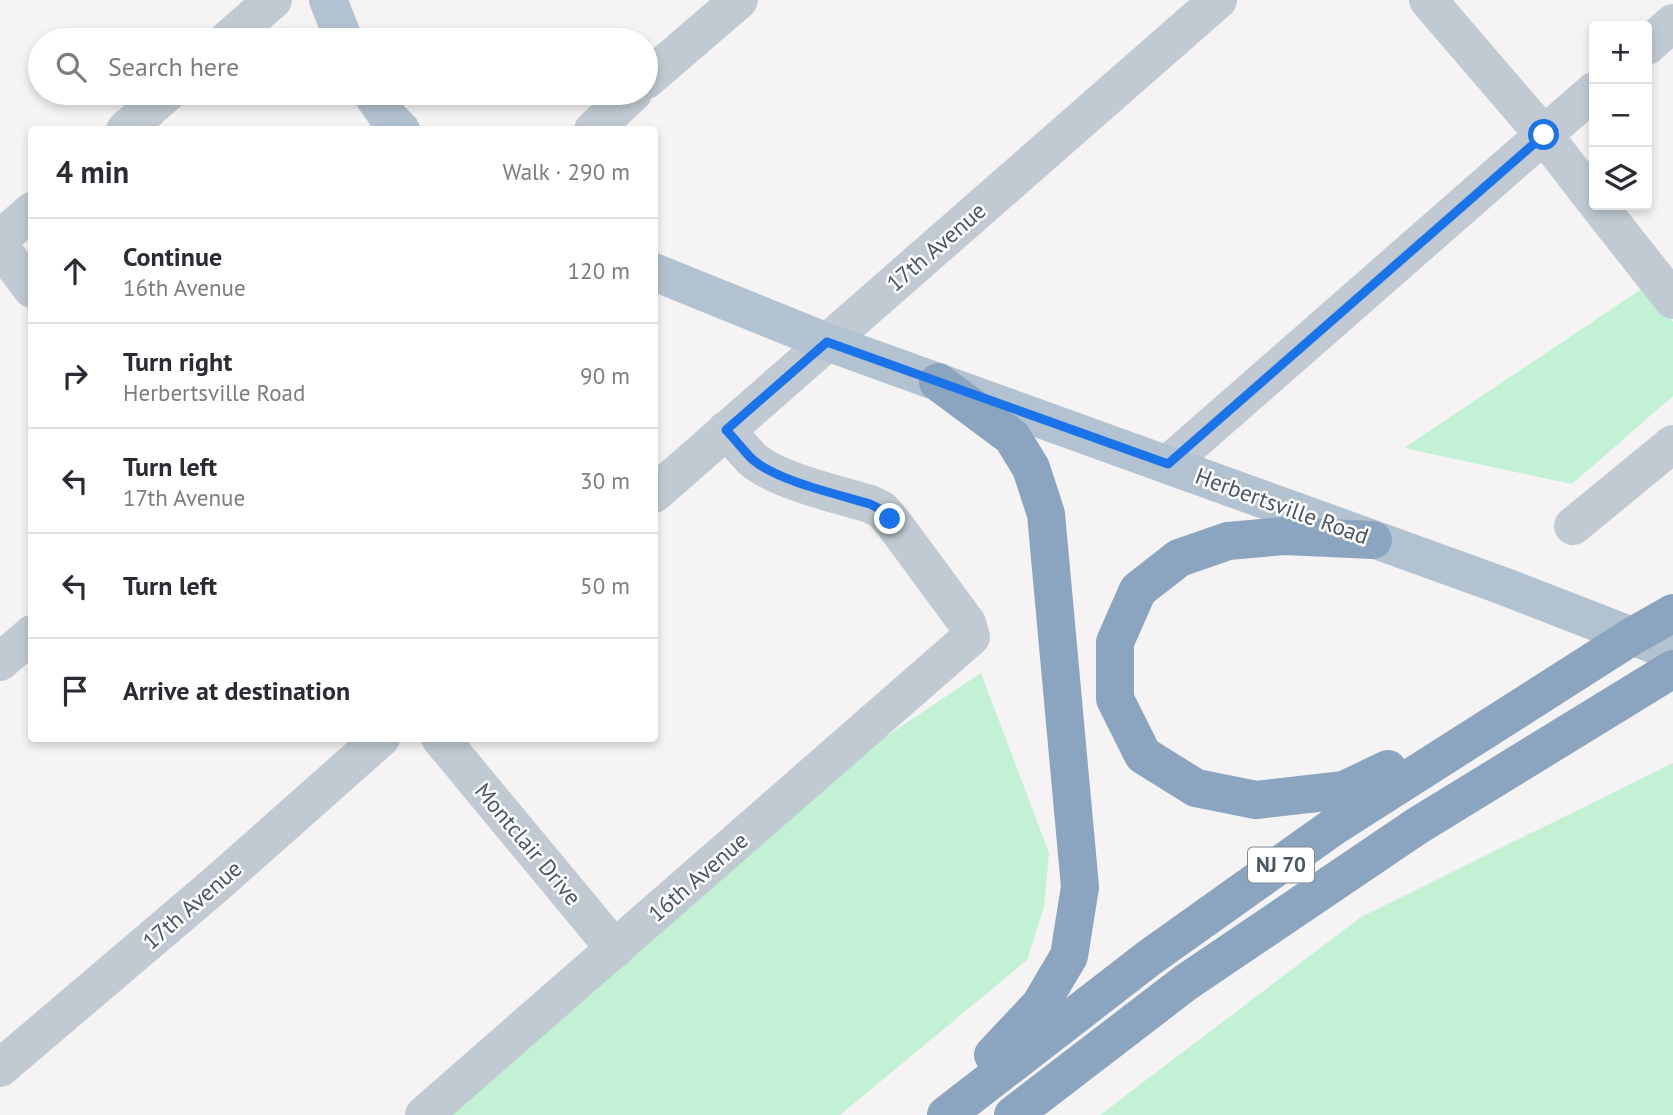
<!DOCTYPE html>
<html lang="en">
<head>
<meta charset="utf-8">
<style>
	body { margin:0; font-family:"PT Sans",sans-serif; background:#f2f2f3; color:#2b2b33 }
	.controls { position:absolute; right:21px; top:21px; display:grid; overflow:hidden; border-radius:7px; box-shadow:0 4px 10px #0003 }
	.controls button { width:63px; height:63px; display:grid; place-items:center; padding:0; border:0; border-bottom:2px solid #e1e1e2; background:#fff; color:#2b2b33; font:35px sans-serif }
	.stop { position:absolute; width:21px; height:21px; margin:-16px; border:5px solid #1a73e8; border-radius:50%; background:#fff }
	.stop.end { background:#1a73e8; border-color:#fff; box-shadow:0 2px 7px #0008 }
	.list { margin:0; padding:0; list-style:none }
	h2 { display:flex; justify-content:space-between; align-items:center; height:91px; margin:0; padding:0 28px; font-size:30px }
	h2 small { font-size:23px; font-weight:400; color:#7c7c81 }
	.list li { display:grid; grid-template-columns:46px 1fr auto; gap:21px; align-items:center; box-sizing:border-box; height:105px; padding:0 28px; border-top:2px solid #e1e1e2 }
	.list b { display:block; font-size:26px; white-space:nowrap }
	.list p { margin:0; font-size:23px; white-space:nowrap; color:#7c7c81 }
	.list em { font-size:23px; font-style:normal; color:#7c7c81 }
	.icon { flex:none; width:38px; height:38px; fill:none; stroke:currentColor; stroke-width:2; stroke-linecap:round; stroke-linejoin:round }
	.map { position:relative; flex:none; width:1673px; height:1115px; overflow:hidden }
	.search { position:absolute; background:#fff; box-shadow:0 4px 10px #0003; left:28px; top:28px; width:630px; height:77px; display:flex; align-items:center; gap:18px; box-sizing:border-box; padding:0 24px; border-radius:38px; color:#7c7c81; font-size:26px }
	.panel { position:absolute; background:#fff; box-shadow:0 4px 10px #0003; left:28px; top:126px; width:630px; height:616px; border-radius:7px }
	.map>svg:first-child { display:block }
</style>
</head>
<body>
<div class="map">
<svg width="1673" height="1115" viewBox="0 0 1673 1115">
	<rect width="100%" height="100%" fill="#f5f3f3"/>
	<g fill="#c3f1d5">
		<path d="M1643 288 1673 322V396L1572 484 1404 448Z"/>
		<path d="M981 673 1049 853 1044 907 1027 960 840 1115H415L718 849Z"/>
		<path d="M1673 763V1115H1100L1361 917Z"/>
	</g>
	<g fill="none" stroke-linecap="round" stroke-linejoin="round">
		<g stroke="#c1cad2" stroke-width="38">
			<path d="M1428 0 1544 135 1594 200"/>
			<path d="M227 40 273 0"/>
			<path d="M1647 46 1673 23"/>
			<path d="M646 80 739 0"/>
			<path d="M125 130 167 93"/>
			<path d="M593 130 633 93"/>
			<path d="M1598 205 1673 300"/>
			<path d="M0 239 32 211"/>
			<path d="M0 247 32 289"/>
			<path d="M1168 464 1594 91"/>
			<path d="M654 494 1218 0"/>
			<path d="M1573 526 1673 444"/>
			<path d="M0 662 32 634"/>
			<path d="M440 738 615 949"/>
			<path d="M0 1068 214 886 381 738"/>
			<path d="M424 1115 971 637 967 623 894 524 882 510 870 504C837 494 777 481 752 459 743 450 735 439 726 430"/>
		</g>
		<g stroke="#b3c2d1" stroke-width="38">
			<path d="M328 0 344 40"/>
			<path d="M371 93 388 117 401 130"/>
			<path d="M654 272 827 342 1503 586 1673 652"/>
		</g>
		<g stroke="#8ba5c1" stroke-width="38">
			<path d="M938 382 1012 437 1031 468 1046 514 1080 887 1069 956 1040 1005 993 1055"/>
			<path d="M1373 540 1284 536 1228 541 1179 558 1138 590 1115 642V699L1143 755 1196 788 1256 800 1344 790 1388 769"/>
			<path d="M946 1115 1149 958 1333 827 1631 637 1673 613"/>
			<path d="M1013 1115 1185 983 1417 826 1673 669"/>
		</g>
	</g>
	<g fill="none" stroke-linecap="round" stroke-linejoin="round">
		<path stroke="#1a73e8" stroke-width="9" d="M890 519 882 510 870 504C837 494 777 481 752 459 743 450 735 439 726 430L827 342 1168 464 1544 135"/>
	</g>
	<g text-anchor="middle" stroke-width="5" stroke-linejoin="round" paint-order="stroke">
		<rect fill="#fff" stroke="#808990" stroke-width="2" x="1248" y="847.5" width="66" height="35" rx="5"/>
		<g font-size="21" font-weight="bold" fill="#4a5661">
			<text x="1281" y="872">NJ 70</text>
		</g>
		<g font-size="23" fill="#4a5661" stroke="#fff">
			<text transform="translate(936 247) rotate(-41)" y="8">17th Avenue</text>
			<text transform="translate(1282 506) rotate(20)" y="8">Herbertsville Road</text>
			<text transform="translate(528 844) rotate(50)" y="8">Montclair Drive</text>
			<text transform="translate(698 877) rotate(-41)" y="8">16th Avenue</text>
			<text transform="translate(192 905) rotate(-41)" y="8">17th Avenue</text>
		</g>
	</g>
</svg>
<div class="controls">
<button>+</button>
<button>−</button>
<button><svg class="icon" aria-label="layers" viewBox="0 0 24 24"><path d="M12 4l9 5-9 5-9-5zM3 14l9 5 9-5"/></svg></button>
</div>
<div class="stop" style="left:1544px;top:135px"></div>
<div class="stop end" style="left:890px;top:519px"></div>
<div class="search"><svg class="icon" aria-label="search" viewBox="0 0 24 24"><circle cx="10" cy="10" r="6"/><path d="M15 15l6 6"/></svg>Search here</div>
<section class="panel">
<h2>4 min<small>Walk · 290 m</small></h2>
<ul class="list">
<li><svg class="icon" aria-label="ahead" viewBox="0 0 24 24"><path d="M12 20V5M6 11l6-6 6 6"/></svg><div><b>Continue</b><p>16th Avenue</p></div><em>120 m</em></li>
<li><svg class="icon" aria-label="right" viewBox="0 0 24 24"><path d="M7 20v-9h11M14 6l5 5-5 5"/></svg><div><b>Turn right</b><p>Herbertsville Road</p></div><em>90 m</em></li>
<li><svg class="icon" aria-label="left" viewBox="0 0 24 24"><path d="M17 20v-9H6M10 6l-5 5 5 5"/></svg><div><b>Turn left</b><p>17th Avenue</p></div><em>30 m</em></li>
<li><svg class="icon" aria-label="left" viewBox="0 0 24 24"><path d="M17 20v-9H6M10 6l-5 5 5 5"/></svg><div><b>Turn left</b></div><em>50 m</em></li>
<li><svg class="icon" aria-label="arrive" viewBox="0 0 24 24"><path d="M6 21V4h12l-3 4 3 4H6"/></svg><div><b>Arrive at destination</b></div></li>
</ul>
</section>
</div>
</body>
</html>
